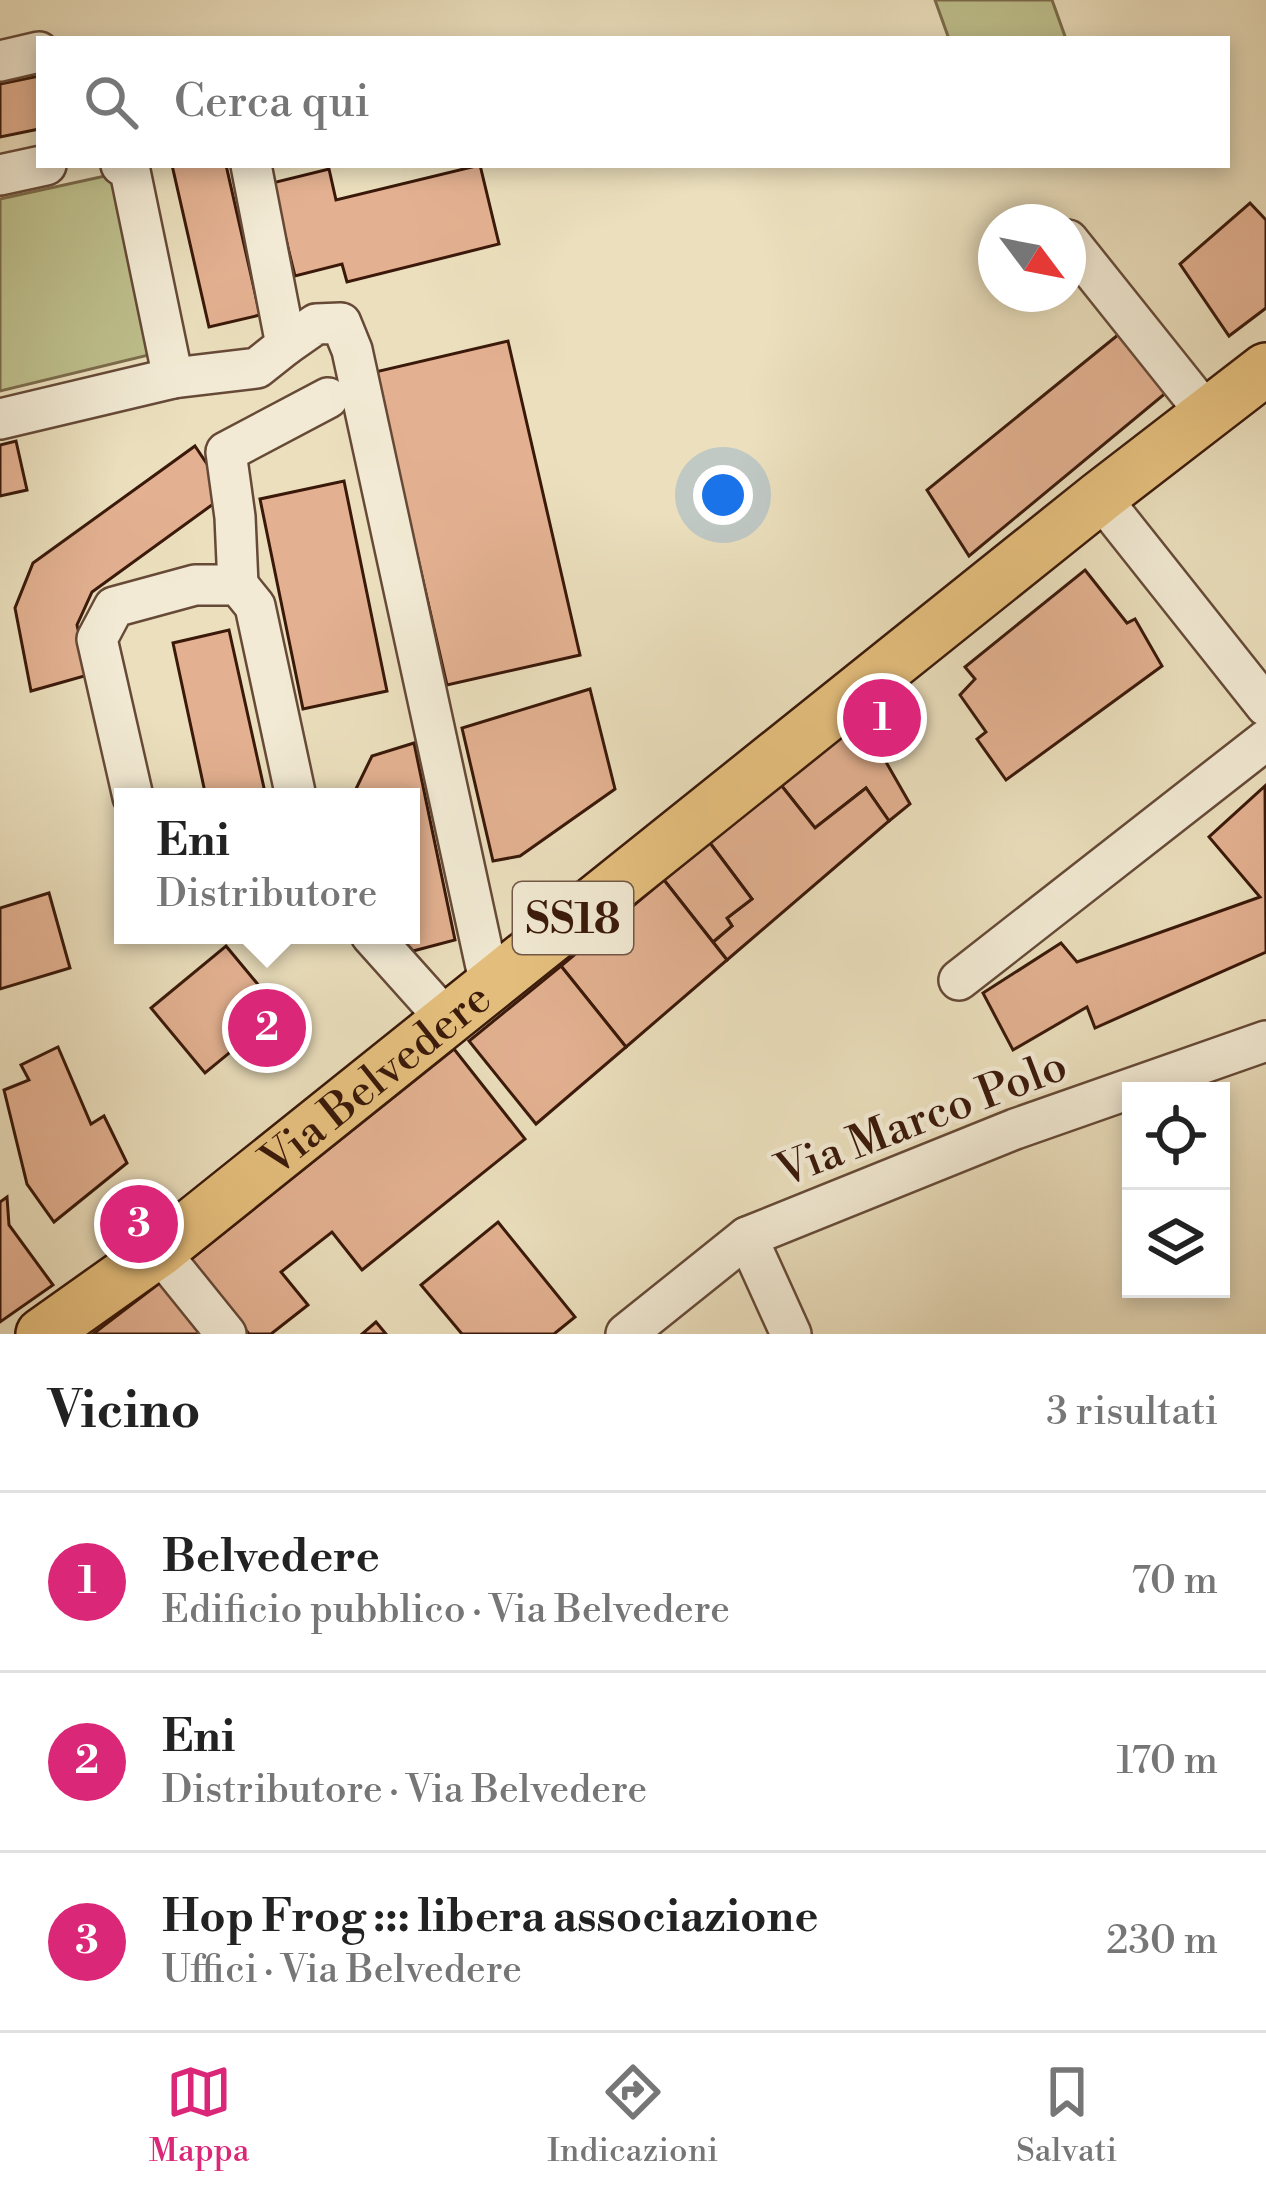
<!DOCTYPE html>
<html lang="it">
<head>
<meta charset="utf-8">
<style>
	body { margin:0; font-family:"Libre Bodoni",serif; background:#f2f2f2; color:#222 }
	.controls { position:absolute; right:36px; bottom:36px; display:grid; overflow:hidden; border-radius:0px; box-shadow:0 6px 18px #0003 }
	.controls button { width:108px; height:108px; display:grid; place-items:center; padding:0; border:0; border-bottom:3px solid #e0e0e0; background:#fff; color:#222; font:60px sans-serif }
	.compass { position:absolute; left:978px; top:204px; width:108px; height:108px; border-radius:50%; background:#fff; box-shadow:0 6px 18px #0003; rotate:122deg }
	.you { position:absolute; left:723px; top:495px; width:42px; height:42px; margin:-30px; border:9px solid #fff; border-radius:50%; background:#1a73e8; box-shadow:0 0 0 18px #1a73e833 }
	.badge { display:grid; place-items:center; width:78px; height:78px; border-radius:50%; background:#db2777; color:#fff; font-size:39px; font-weight:700 }
	.pin { position:absolute; translate:-50% -50%; border:6px solid #fff; box-shadow:0 3px 12px #0006 }
	.popup { position:absolute; left:114px; top:788px; width:306px; height:156px; box-sizing:border-box; display:grid; place-content:center; border-radius:0px; background:#fff; filter:drop-shadow(0 3px 9px #0005); font-size:39px; white-space:nowrap; color:#767676 }
	.popup b { font-size:45px; color:#222 }
	.popup::after { content:''; position:absolute; left:50%; top:100%; margin-left:-24px; border:24px solid transparent; border-top-color:#fff }
	.list { margin:0; padding:0; list-style:none }
	h2 { display:flex; justify-content:space-between; align-items:center; height:156px; margin:0; padding:0 48px; font-size:51px }
	h2 small { font-size:39px; font-weight:400; color:#767676 }
	.list li { display:grid; grid-template-columns:78px 1fr auto; gap:36px; align-items:center; box-sizing:border-box; height:180px; padding:0 48px; border-top:3px solid #e0e0e0 }
	.list b { display:block; font-size:45px; white-space:nowrap }
	.list p { margin:0; font-size:39px; white-space:nowrap; color:#767676 }
	.list em { font-size:39px; font-style:normal; color:#767676 }
	.icon { flex:none; width:66px; height:66px; fill:none; stroke:currentColor; stroke-width:2; stroke-linecap:round; stroke-linejoin:round }
	.map { position:relative; flex:none; width:1266px; height:1334px; overflow:hidden }
	.search { position:absolute; background:#fff; box-shadow:0 6px 18px #0003; left:36px; right:36px; top:36px; height:132px; display:flex; align-items:center; gap:30px; box-sizing:border-box; padding:0 42px; border-radius:0px; color:#767676; font-size:45px }
	.sheet { height:696px; background:#fff }
	nav { display:flex; justify-content:space-around; align-items:center; box-sizing:border-box; height:168px; border-top:3px solid #e0e0e0; background:#fff; font-size:33px; color:#767676 }
	nav a { display:grid; justify-items:center; gap:6px }
	nav .on { color:#db2777 }
	.map>svg:first-child { display:block }
</style>
</head>
<body>
<div class="map">
<svg width="1266" height="1334" viewBox="0 0 1266 1334">
	<rect width="100%" height="100%" fill="#ebdfbd"/>
	<filter id="stains"><feTurbulence type="fractalNoise" baseFrequency=".00167" numOctaves="4"/><feColorMatrix values="0 0 0 0 .2 0 0 0 0 .09 0 0 0 0 .02 0 0 0 .5 -.17"/></filter>
	<radialGradient id="worn" r=".72"><stop offset=".6" stop-color="#630" stop-opacity="0"/><stop offset="1" stop-color="#630" stop-opacity=".3"/></radialGradient>
	<g fill="#bec08d" stroke="#7c6c4c" stroke-width="3">
		<path d="M935 0H1052L1066 39H949Z"/>
		<path d="M114 174 153 354 0 391V199Z"/>
	</g>
	<g fill="#e3b191" stroke="#3a190a" stroke-width="3">
		<path d="M39 76V129L0 137V84Z"/>
		<path d="M172 165H226L260 315 209 327Z"/>
		<path d="M480 165 499 244 347 282 342 264 295 276 272 183 329 169 336 200Z"/>
		<path d="M1250 203 1266 220V308L1229 336 1180 264Z"/>
		<path d="M1124 330 1167 392 969 556 927 490Z"/>
		<path d="M508 341 580 655 447 685 375 372Z"/>
		<path d="M16 441 27 490 0 496V445Z"/>
		<path d="M195 446 227 494 92 592 77 625 88 675 31 691 15 608 33 563Z"/>
		<path d="M344 481 387 691 303 709 260 499Z"/>
		<path d="M1085 570 1127 623 1135 619 1162 666 1006 780 977 739 986 732 960 695 975 679 965 667Z"/>
		<path d="M229 630 266 797H206L173 643Z"/>
		<path d="M905 683 911 731 882 755 910 804 889 821 866 788 815 828 781 785Z"/>
		<path d="M590 689 615 789 520 856 493 861 462 728Z"/>
		<path d="M414 743 455 940 413 951 399 935H411V797H352L372 756Z"/>
		<path d="M781 785 815 828 866 788 889 821 727 960 713 942 732 926 727 918 752 899 710 843Z"/>
		<path d="M1265 786 1266 952 1095 1028 1087 1007 1013 1050 983 993 1061 943 1077 962 1260 897 1209 837Z"/>
		<path d="M710 843 752 899 727 918 732 926 713 942 664 880Z"/>
		<path d="M664 880 727 960 626 1047 561 966Z"/>
		<path d="M49 893 70 968 0 989V908Z"/>
		<path d="M226 946 280 1011 205 1073 151 1008Z"/>
		<path d="M561 966 626 1047 536 1124 469 1041Z"/>
		<path d="M58 1047 91 1124 104 1116 127 1163 54 1222 27 1184 4 1090 29 1080 21 1065Z"/>
		<path d="M454 1049 525 1139 362 1270 332 1232 281 1272 308 1305 271 1334H249L190 1260Z"/>
		<path d="M7 1197 9 1225 53 1285 0 1322V1202Z"/>
		<path d="M498 1222 575 1317 554 1334H462L421 1285Z"/>
		<path d="M161 1282 200 1334H93Z"/>
		<path d="M376 1322 386 1334H362Z"/>
	</g>
	<g fill="none" stroke-linecap="round" stroke-linejoin="round">
		<defs>
			<g id="minor">
				<path d="M0 61 39 52"/>
				<path d="M0 175 46 165"/>
				<path d="M1068 240 1207 414"/>
				<path d="M286 345 316 324 341 323 352 350 490 985"/>
				<path d="M173 378 257 368 286 345 251 165"/>
				<path d="M0 419 173 378 130 171 121 165"/>
				<path d="M1100 497 1266 706"/>
				<path d="M238 585 235 517 226 452 328 398"/>
				<path d="M133 797 97 639 114 607 195 585H238L255 606 296 797"/>
				<path d="M371 935 447 1020"/>
				<path d="M959 980 1266 740"/>
				<path d="M747 1237 791 1334"/>
				<path d="M159 1251 226 1334"/>
				<path d="M626 1334 747 1237 1015 1129 1266 1041"/>
			</g>
			<g id="major">
				<path id="s1" d="M42 1334 159 1251 1100 497 1266 369"/>
			</g>
		</defs>
		<use href="#minor" stroke="#664a37" stroke-width="44"/>
		<use href="#major" stroke="#3a190a" stroke-width="56"/>
		<use href="#minor" stroke="#f2ead4" stroke-width="39"/>
		<use href="#major" stroke="#e6c07e" stroke-width="51"/>
	</g>
	<g text-anchor="middle" stroke-width="9" stroke-linejoin="round" paint-order="stroke">
		<rect fill="#f2ead4" stroke="#715847" stroke-width="3" x="513" y="882" width="120" height="72" rx="9"/>
		<g font-size="42" font-weight="bold" fill="#3a190a">
			<text x="573" y="933">SS18</text>
		</g>
		<g font-size="45" fill="#3a190a" stroke="#f2ead4">
			<text dy="16" stroke="none"><textPath href="#s1" startOffset="420">Via Belvedere</textPath></text>
			<text transform="translate(921 1117) rotate(-21)" y="16">Via Marco Polo</text>
		</g>
	</g>
	<rect width="100%" height="100%" filter="url(#stains)"/>
	<rect width="100%" height="100%" fill="url(#worn)"/>
</svg>
<div class="controls">
<button><svg class="icon" aria-label="locate" viewBox="0 0 24 24"><circle cx="12" cy="12" r="6"/><path d="M12 2v4M12 18v4M2 12h4M18 12h4"/></svg></button>
<button><svg class="icon" aria-label="layers" viewBox="0 0 24 24"><path d="M12 4l9 5-9 5-9-5zM3 14l9 5 9-5"/></svg></button>
</div>
<svg class="compass" viewBox="-18 -18 36 36"><path d="M0-13l5 13h-10z" fill="#e53935"/><path d="M0 13l5-13h-10z" fill="#767676"/></svg>
<div class="you"></div>
<div class="pin badge" style="left:882px;top:718px">1</div>
<div class="pin badge" style="left:267px;top:1028px">2</div>
<div class="popup"><b>Eni</b>Distributore</div>
<div class="pin badge" style="left:139px;top:1224px">3</div>
<div class="search"><svg class="icon" aria-label="search" viewBox="0 0 24 24"><circle cx="10" cy="10" r="6"/><path d="M15 15l6 6"/></svg>Cerca qui</div>
</div>
<section class="sheet">
<h2>Vicino<small>3 risultati</small></h2>
<ul class="list">
<li><span class="badge">1</span><div><b>Belvedere</b><p>Edificio pubblico · Via Belvedere</p></div><em>70 m</em></li>
<li><span class="badge">2</span><div><b>Eni</b><p>Distributore · Via Belvedere</p></div><em>170 m</em></li>
<li><span class="badge">3</span><div><b>Hop Frog ::: libera associazione</b><p>Uffici · Via Belvedere</p></div><em>230 m</em></li>
</ul>
</section>
<nav>
<a class="on"><svg class="icon" aria-label="map" viewBox="0 0 24 24"><path d="M3 6l6-2 6 2 6-2v14l-6 2-6-2-6 2zM9 4v14M15 6v14"/></svg>Mappa</a>
<a><svg class="icon" aria-label="directions" viewBox="0 0 24 24"><path d="M12 3l9 9-9 9-9-9zM9 14v-3h6M13 9l2 2-2 2"/></svg>Indicazioni</a>
<a><svg class="icon" aria-label="saved" viewBox="0 0 24 24"><path d="M7 4h10v16l-5-4-5 4z"/></svg>Salvati</a>
</nav>
</body>
</html>
